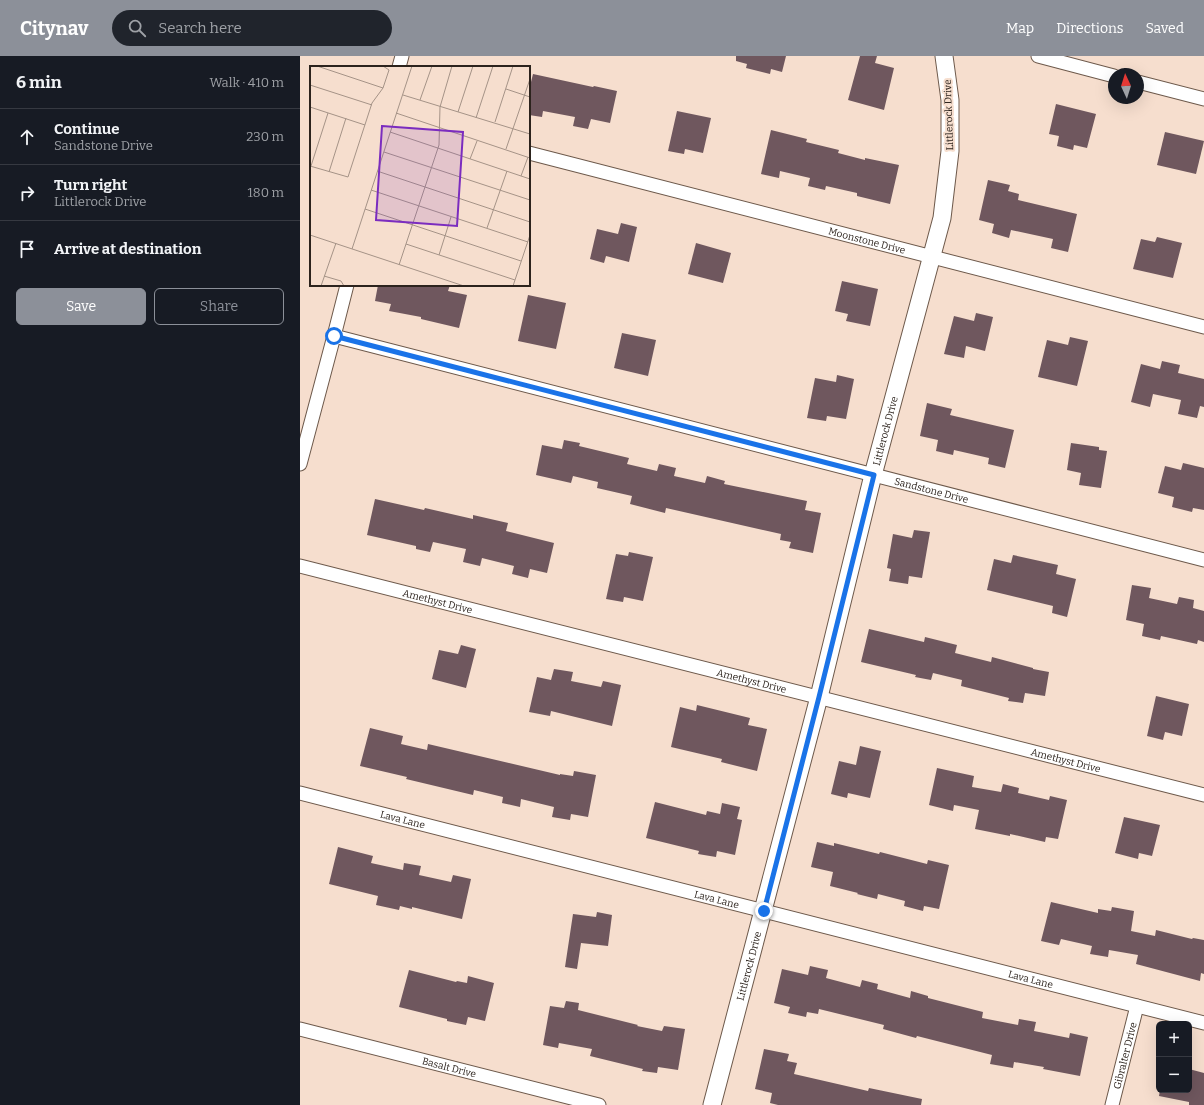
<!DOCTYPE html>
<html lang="en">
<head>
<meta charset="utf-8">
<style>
	body { margin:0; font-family:Bitter,serif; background:#20242c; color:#f1f3f6 }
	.controls { position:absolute; right:12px; bottom:12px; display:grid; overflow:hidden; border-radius:6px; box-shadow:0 4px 16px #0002 }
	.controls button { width:36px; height:36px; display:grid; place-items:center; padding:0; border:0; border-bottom:1px solid #363941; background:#171b24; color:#f1f3f6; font:20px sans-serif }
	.compass { position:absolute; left:808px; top:12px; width:36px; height:36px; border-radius:50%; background:#171b24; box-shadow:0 4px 16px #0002; rotate:356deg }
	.stop { position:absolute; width:12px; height:12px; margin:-9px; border:3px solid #1a73e8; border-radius:50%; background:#fff }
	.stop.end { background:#1a73e8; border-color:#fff; box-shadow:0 1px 4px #0008 }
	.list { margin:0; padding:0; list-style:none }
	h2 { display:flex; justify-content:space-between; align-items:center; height:52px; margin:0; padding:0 16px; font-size:17px }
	h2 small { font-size:13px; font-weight:400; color:#9ea1a6 }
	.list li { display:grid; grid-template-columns:26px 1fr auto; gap:12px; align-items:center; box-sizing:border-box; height:56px; padding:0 16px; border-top:1px solid #363941 }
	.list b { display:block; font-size:15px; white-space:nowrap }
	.list p { margin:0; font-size:13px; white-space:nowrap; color:#9ea1a6 }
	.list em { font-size:13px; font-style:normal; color:#9ea1a6 }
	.actions { display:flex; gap:8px; padding:12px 16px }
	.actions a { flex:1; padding:9px 0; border:1px solid #8c9099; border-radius:6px; text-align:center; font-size:14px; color:#8c9099 }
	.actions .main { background:#8c9099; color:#fff }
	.icon { flex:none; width:22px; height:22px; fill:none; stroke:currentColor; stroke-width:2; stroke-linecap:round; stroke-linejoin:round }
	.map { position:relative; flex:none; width:904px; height:1049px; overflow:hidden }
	header { display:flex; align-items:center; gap:24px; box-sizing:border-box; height:56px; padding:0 20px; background:#8c9099; color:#fff }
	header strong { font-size:19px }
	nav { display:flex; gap:22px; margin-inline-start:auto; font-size:14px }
	.search { width:280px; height:36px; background:#20242c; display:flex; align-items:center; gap:10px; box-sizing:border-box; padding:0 14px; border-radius:22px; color:#9ea1a6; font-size:15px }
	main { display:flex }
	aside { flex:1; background:#171b24 }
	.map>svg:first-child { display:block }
</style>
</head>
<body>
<header>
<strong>Citynav</strong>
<div class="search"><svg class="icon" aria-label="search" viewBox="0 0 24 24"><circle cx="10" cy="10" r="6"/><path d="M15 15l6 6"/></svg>Search here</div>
<nav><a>Map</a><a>Directions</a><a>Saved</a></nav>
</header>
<main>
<aside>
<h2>6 min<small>Walk · 410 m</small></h2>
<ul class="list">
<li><svg class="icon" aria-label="ahead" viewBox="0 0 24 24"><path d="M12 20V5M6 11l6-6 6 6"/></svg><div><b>Continue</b><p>Sandstone Drive</p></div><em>230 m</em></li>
<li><svg class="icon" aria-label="right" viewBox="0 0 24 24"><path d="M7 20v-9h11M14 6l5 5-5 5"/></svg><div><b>Turn right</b><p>Littlerock Drive</p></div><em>180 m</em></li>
<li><svg class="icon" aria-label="arrive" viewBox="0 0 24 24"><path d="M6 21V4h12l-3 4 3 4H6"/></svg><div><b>Arrive at destination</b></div></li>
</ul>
<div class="actions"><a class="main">Save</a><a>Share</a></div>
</aside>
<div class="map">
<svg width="904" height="1049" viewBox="0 0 904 1049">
	<rect width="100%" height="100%" fill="#f6dece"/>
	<g fill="#6f575e">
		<path d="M436 0H486L482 16 471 13 470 18 446 12 447 8 436 5Z"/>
		<path d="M560 0H577L575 7 594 12 584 54 548 44Z"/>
		<path d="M233 18 293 31 294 30 317 35 310 67 291 63 288 73 273 70 275 61 243 55 242 61 229 59V34Z"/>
		<path d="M756 48 796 58 787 92 774 89 773 94 757 90 759 80 749 78Z"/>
		<path d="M377 55 411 62 403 97 385 93 384 98 368 95Z"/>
		<path d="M471 74 507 83 506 86 539 94 538 97 565 104V102L599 109 590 148 557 140V137L526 130 525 134 508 130 510 122 480 115 479 122 461 118Z"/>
		<path d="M865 76 904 85 896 118 857 109Z"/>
		<path d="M688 124 710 129 708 135 719 138 718 144 777 158 768 196 751 192 753 183 711 174 709 182 692 177 694 168 679 164Z"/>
		<path d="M321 167 337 171 329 206 306 200 304 207 290 203 297 173 318 178Z"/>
		<path d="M857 181 882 187 873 222 833 213 841 183 855 186Z"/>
		<path d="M396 187 431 197 423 227 388 218Z"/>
		<path d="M542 225 578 233 570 270 546 265 548 258 535 255Z"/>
		<path d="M78 229H150L148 235 167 239 159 272 121 263V261L89 255 91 248 75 245Z"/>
		<path d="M228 239 266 247 256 293 218 285Z"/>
		<path d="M676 257 693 261 685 295 666 290 664 302 644 298 654 260 674 265Z"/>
		<path d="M322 277 356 284 348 320 314 312Z"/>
		<path d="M770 281 788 285 777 330 738 321 747 284 768 289Z"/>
		<path d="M862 305 880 309 878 317 904 323V351L900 350 897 362 878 358 881 344 853 338 850 351 831 346 841 308 860 313Z"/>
		<path d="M537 319 554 323 546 363 527 360 526 365 507 362 515 322 536 326Z"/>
		<path d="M627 347 652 353 650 359 714 374 705 412 688 408 689 402 654 394 653 399 636 395 638 384 620 380Z"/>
		<path d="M264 384 280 387 279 390 329 402 327 408 357 415 359 408 376 412 374 420 405 427 407 420 425 425 424 428 507 445 505 454 521 457 513 497 489 492 491 486 480 484 481 478 366 452 365 457 330 448 332 440 297 432 298 426 273 420 271 427 236 419 242 389 262 393Z"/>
		<path d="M771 387 799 391V394L807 395 801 432 779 429 781 417 767 414Z"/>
		<path d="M883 407 904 412V454L893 452 892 456 872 451 874 441 858 437 865 410 881 414Z"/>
		<path d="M75 443 124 454 125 452 173 463V459L208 467 206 475 254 487 247 517 230 513 228 522 212 518 214 510 182 502 180 510 163 506 166 493 133 486 130 496 116 493V490L67 479Z"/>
		<path d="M614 474 630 476 622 522 609 520 608 528 589 525 591 513 587 512 593 478 612 482Z"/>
		<path d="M329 496 353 501 343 545 324 541 323 546 306 543 316 498 328 500Z"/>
		<path d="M713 499 758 509 756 518 776 523 767 561 752 557 753 550 687 534 694 503 711 507Z"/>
		<path d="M832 529 851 532 849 542 877 548 879 541 894 544 893 552 904 555V586L898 584 897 588 861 580 860 584 842 580 844 568 826 564Z"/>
		<path d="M569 573 624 586 625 581 657 589 655 597 691 606 692 601 733 612V613L749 616 745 640 725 637 723 647 708 645 709 642 661 630 662 624 633 617 631 624 615 621 616 619 561 606Z"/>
		<path d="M161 589 176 593 166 632 132 623 139 594 158 598Z"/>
		<path d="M254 613 273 616 271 625 301 631 303 625 321 629 312 670 251 655 250 660 229 656 237 621 251 624Z"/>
		<path d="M856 640 889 648 882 680 865 676 863 684 847 680Z"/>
		<path d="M397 649 450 662 448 669 467 673 457 715 421 706 422 703 371 691 380 651 396 655Z"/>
		<path d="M70 672 103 680 101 688 127 694 128 688 260 719V718L273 720 274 715 296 719 288 761 271 758 270 764 252 761 254 751 221 743 220 751 202 747 203 741 174 734 173 739 106 723 107 721 60 710Z"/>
		<path d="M560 690 581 695 570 742 548 737 547 742 531 738 539 705 556 709Z"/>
		<path d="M637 712 674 720 672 731 701 736 703 728 719 732 718 737 749 744 750 740 767 744 758 783 746 781 745 786 710 778V780L675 773 679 754 654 749 653 755 629 749Z"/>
		<path d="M355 746 406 759 407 755 420 758 422 747 440 751 437 763 442 764 435 799 417 795 416 801 398 798 399 795 346 782Z"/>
		<path d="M824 761 860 769 852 800 839 797 838 803 815 797Z"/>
		<path d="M517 786 534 790V787L579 798 580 796 627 808 628 804 649 809 639 853 624 850 623 855 604 850 605 845 578 838 577 843 557 838 558 837 530 830 533 816 511 811Z"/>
		<path d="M38 791 73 800 71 807 103 814 104 807 121 810 119 819 151 826 153 819 171 823 162 863 112 851V853L100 850 99 854 76 849 78 840 29 828Z"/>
		<path d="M751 846 798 857V853L811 855 812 851 834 855 831 875 855 880 856 874 892 883 893 882 904 884V918L901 917 900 925 836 908 838 899 809 894 808 901 790 898 792 890 761 883 759 889 741 885Z"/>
		<path d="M297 856 312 859 308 890 281 887 277 913 265 911 273 858 296 861Z"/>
		<path d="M510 910 528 914 526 922 560 931 562 924 578 928 577 933 610 942 611 935 628 940V942L683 956 682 962 718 969 719 963 736 966 734 975 769 982 770 977 788 981 780 1020 743 1013 744 1011 714 1006 713 1012 690 1008 692 999 617 980 616 982 583 973 584 969 519 953 518 958 507 956 506 961 488 957 490 951 474 947 482 913 508 919Z"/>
		<path d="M109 914 156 926 157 925 167 927 168 920 194 927 185 965 168 961 166 969 147 965V963L99 951Z"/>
		<path d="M266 945 279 947 278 954 338 969 337 970 362 975 364 970 385 973 378 1014 358 1011 357 1017 342 1015 343 1013 290 1000 292 993 259 987 258 992 243 989 250 950 264 952Z"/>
		<path d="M464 993 489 998 487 1005 497 1007 494 1018 568 1035 569 1032 622 1043 621 1049H478L470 1047 472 1037 455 1033Z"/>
		<path d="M889 1013 904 1017V1049H889V1046L859 1040 860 1034H889Z"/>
	</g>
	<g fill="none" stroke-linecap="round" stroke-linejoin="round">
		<defs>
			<g id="minor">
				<path d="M738 0 814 20"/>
				<path d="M99 11 102 0"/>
				<path d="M838 26 904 43"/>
				<path id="s1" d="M229 97 904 271"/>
				<path id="s2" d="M34 280 904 504"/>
				<path d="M0 408 34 280 47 229"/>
				<path id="s3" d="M0 510 904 739"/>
				<path id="s4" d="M0 737 904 967"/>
				<path id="s5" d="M0 973 299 1049"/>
				<path id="s6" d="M812 1049 837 950"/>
			</g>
			<g id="tertiary">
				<path id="s7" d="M412 1049 519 641 573 419 642 162 650 95V44L644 0"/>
			</g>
		</defs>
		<use href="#minor" stroke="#6d594b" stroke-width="15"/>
		<use href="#tertiary" stroke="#6d594b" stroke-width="19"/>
		<use href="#minor" stroke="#fff" stroke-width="13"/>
		<use href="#tertiary" stroke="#fff" stroke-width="17"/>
	</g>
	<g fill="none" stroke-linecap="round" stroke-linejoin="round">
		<path stroke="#1a73e8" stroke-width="5" d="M34 280 574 419 519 641 464 855"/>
	</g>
	<g text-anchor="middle" stroke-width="4" stroke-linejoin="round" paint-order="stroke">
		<g font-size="10" fill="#2c231d" stroke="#f6dece">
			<text transform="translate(648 59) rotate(-92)" y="4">Littlerock Drive</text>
			<text dy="4" stroke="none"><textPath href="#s1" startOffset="349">Moonstone Drive</textPath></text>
			<text dy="4" stroke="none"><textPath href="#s7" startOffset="696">Littlerock Drive</textPath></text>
			<text dy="4" stroke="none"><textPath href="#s2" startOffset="617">Sandstone Drive</textPath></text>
			<text dy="4" stroke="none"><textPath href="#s3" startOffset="142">Amethyst Drive</textPath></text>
			<text dy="4" stroke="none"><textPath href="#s3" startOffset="466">Amethyst Drive</textPath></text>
			<text dy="4" stroke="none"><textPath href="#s3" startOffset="790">Amethyst Drive</textPath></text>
			<text dy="4" stroke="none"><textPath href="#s4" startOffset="106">Lava Lane</textPath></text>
			<text dy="4" stroke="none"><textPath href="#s4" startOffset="430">Lava Lane</textPath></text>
			<text dy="4" stroke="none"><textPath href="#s7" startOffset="144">Littlerock Drive</textPath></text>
			<text dy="4" stroke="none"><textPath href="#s4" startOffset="754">Lava Lane</textPath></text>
			<text dy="4" stroke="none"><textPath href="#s6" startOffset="51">Gibralter Drive</textPath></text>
			<text dy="4" stroke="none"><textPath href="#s5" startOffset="154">Basalt Drive</textPath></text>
		</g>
	</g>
	<g transform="translate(10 10)">
		<rect width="220" height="220" fill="#f6dece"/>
		<path fill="none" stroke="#a59387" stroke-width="1" d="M7 0 73 22M0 19 62 39M196 23 220 31M93 29 220 68M110 34 122 0M0 41 55 59M148 46 163 0M86 47 220 92M166 52 183 0M185 56 203 0M80 66 220 113M196 83 220 13M74 86 220 134M160 93 167 75M0 100 38 111 62 37 73 22 79 4 73 0M1 100 18 47M67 105 220 156M19 106 36 52M211 110 218 91M61 124 218 176M55 143 211 195M177 162 197 105M0 169 154 220M96 178 205 214M42 183 102 0M129 189 141 151M89 199 129 79 130 41 142 0M14 210 31 215 34 220M11 220 26 177M203 220 220 169"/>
		<path fill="#7b2cbf" fill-opacity="0.15" stroke="#7b2cbf" stroke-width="2" d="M72 60 153 66 147 160 66 154Z"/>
		<rect width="220" height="220" fill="none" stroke="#2c231d" stroke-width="2"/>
	</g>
</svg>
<div class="controls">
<button>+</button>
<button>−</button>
</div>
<svg class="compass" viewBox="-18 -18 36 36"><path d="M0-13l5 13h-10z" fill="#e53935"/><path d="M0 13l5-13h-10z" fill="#9ea1a6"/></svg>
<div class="stop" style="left:34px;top:280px"></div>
<div class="stop end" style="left:464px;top:855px"></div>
</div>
</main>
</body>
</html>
